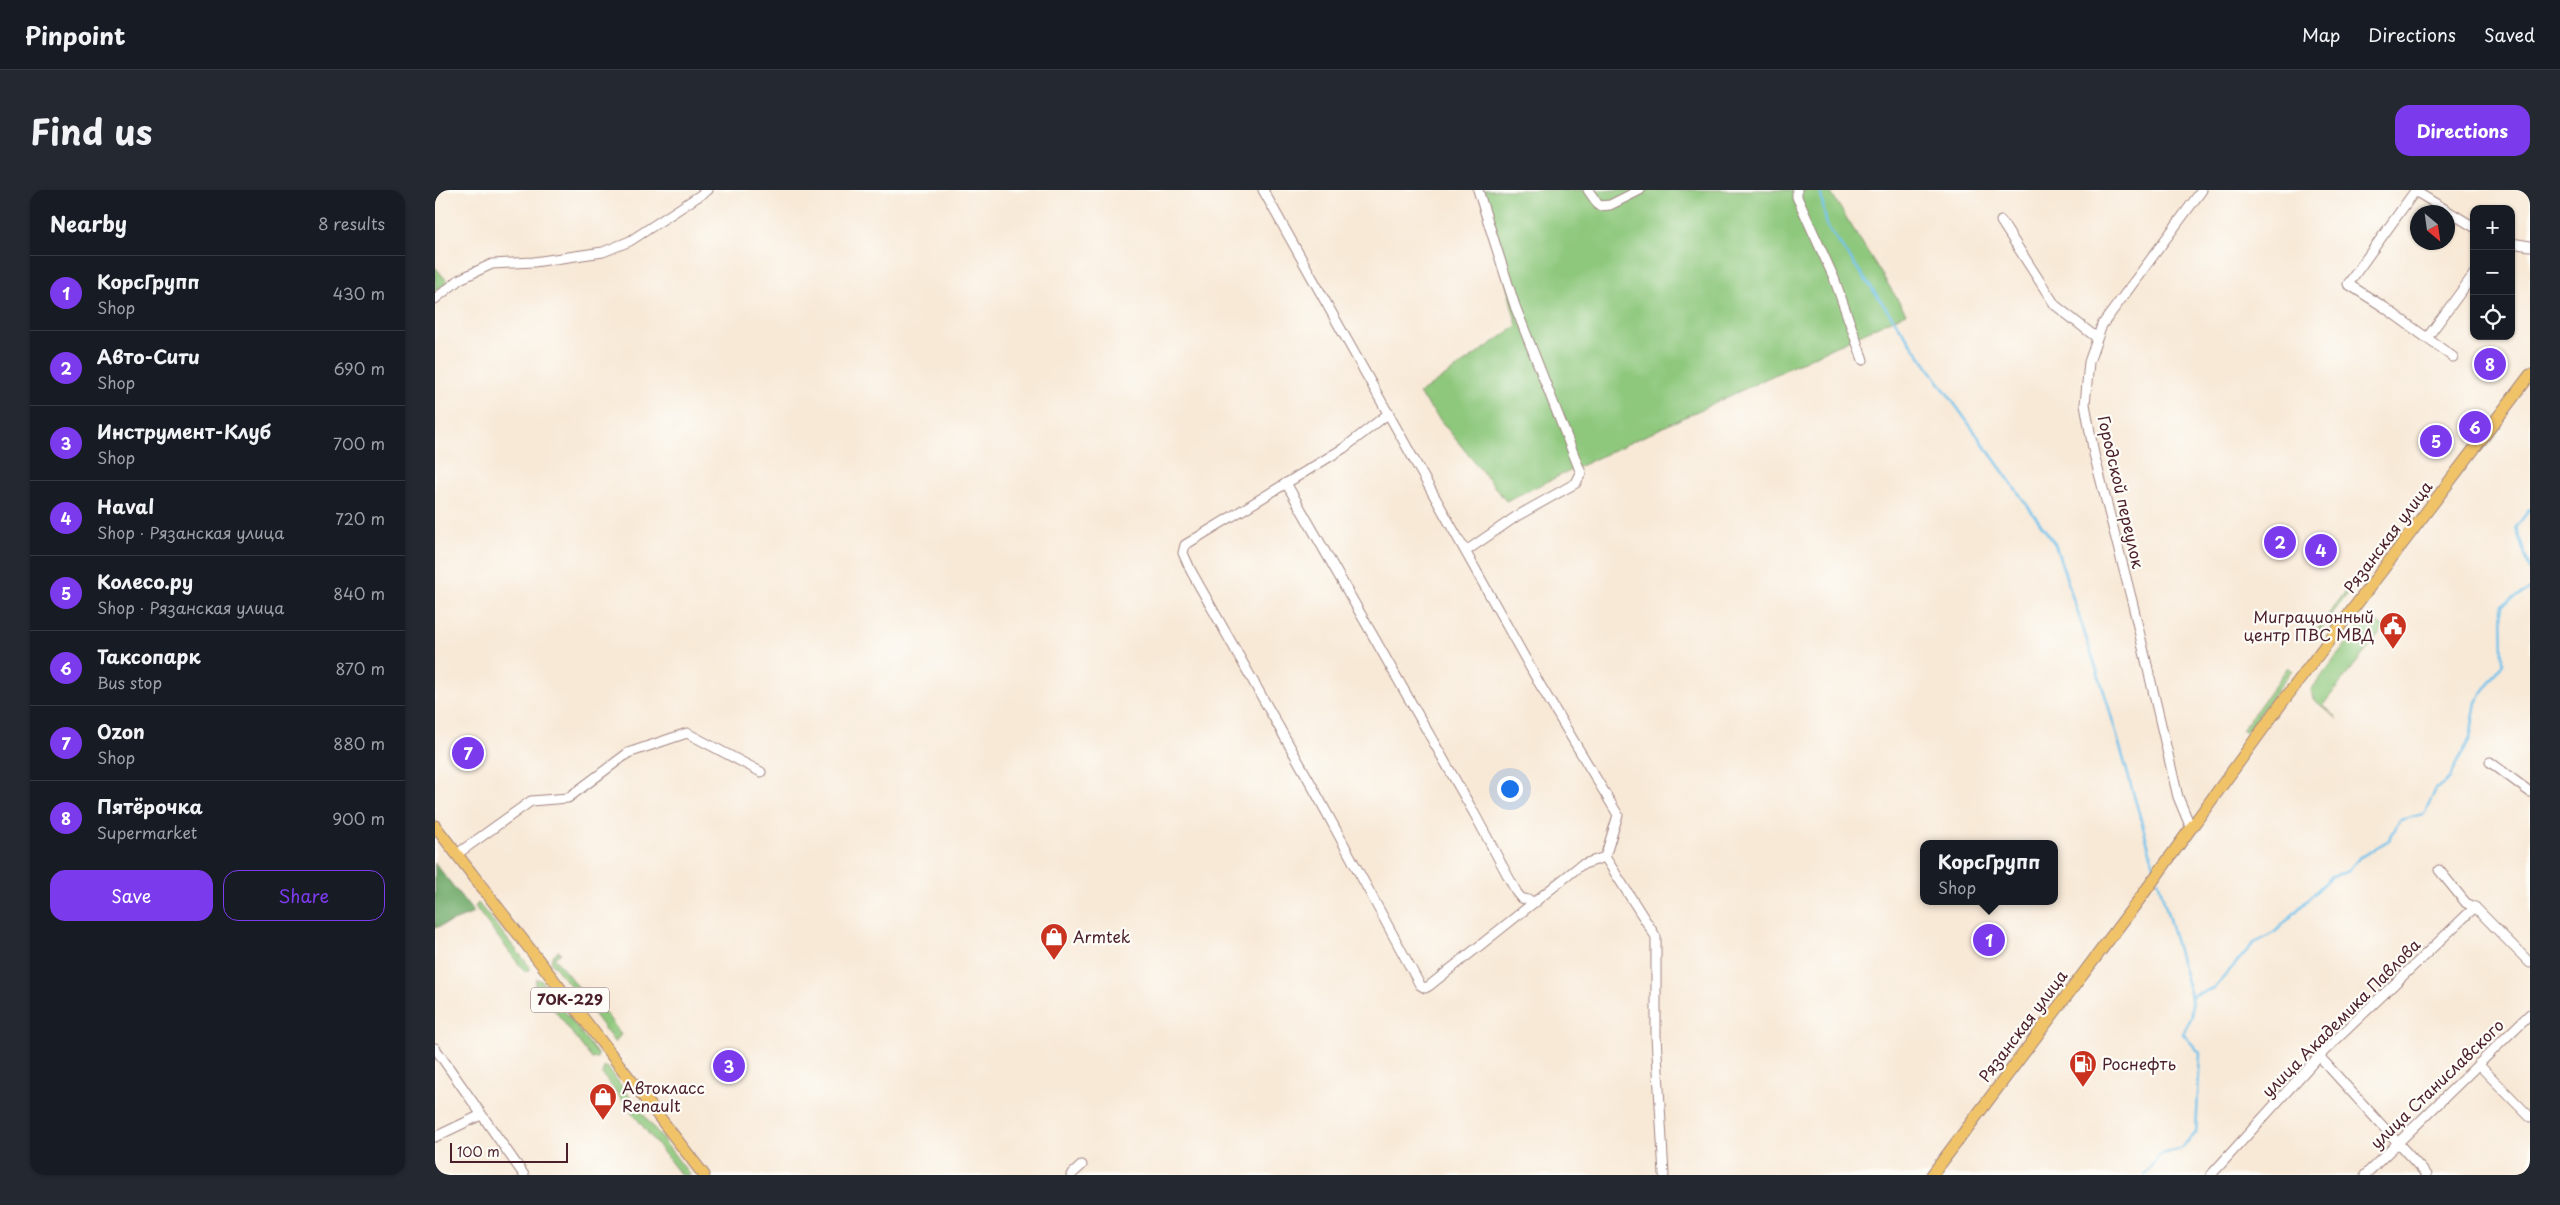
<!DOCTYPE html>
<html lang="en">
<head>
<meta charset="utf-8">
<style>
	body { margin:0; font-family:"Playpen Sans",sans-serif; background:#242831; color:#f1f3f6 }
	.controls { position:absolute; right:15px; top:15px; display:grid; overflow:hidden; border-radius:10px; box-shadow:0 1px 4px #0004 }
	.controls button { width:45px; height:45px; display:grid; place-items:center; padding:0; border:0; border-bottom:1px solid #363941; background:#171b24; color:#f1f3f6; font:25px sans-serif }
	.compass { position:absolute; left:1975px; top:15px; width:45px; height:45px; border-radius:50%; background:#171b24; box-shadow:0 1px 4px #0004; rotate:151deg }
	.scale { position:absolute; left:15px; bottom:12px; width:118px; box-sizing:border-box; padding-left:5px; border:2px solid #4a1f2b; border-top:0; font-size:14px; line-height:18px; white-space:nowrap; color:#4a1f2b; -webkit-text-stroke:4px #fdfcf7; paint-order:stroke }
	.you { position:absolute; left:1074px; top:598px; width:18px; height:18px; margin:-12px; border:4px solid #fff; border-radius:50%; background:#1a73e8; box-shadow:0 0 0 8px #1a73e833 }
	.badge { display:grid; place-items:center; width:32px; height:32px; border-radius:50%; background:#7c3aed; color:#fff; font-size:16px; font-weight:700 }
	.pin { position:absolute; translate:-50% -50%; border:2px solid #fff; box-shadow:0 1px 5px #0006 }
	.popup { position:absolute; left:1485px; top:650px; width:138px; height:65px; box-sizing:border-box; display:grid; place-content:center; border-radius:10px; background:#171b24; filter:drop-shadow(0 1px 4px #0005); font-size:16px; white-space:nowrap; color:#9ea1a6 }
	.popup b { font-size:19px; color:#f1f3f6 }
	.popup::after { content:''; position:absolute; left:50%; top:100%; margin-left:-10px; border:10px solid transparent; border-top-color:#171b24 }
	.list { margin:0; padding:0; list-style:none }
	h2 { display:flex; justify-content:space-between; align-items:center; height:65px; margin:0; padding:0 20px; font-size:21px }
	h2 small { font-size:16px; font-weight:400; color:#9ea1a6 }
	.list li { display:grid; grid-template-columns:32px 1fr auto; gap:15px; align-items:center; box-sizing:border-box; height:75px; padding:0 20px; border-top:1px solid #363941 }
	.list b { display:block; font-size:19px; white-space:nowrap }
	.list p { margin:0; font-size:16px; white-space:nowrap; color:#9ea1a6 }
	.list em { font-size:16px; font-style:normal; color:#9ea1a6 }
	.actions { display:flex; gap:10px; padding:15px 20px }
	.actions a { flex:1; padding:11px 0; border:1px solid #7c3aed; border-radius:15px; text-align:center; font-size:18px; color:#7c3aed }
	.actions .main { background:#7c3aed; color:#fff }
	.icon { flex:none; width:28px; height:28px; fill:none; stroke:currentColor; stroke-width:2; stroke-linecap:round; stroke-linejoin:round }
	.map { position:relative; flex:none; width:2095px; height:985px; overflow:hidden; border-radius:15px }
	header { display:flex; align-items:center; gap:30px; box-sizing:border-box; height:70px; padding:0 25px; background:#171b24; border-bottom:1px solid #363941 }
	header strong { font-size:24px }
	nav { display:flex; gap:28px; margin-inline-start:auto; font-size:18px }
	.intro { display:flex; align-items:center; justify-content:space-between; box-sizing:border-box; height:120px; padding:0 30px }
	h1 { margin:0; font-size:35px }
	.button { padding:12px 22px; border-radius:15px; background:#7c3aed; color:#fff; font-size:18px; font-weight:700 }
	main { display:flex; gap:30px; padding:0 30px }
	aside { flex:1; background:#171b24; border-radius:15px; box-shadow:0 1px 4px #0004 }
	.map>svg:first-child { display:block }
</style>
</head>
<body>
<header>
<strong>Pinpoint</strong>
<nav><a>Map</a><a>Directions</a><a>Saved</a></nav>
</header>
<div class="intro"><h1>Find us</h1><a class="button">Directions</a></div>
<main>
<aside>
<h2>Nearby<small>8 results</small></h2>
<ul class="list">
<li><span class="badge">1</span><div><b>КорсГрупп</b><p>Shop</p></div><em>430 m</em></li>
<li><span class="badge">2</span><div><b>Авто-Сити</b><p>Shop</p></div><em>690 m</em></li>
<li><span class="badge">3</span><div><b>Инструмент-Клуб</b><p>Shop</p></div><em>700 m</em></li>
<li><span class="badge">4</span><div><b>Haval</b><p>Shop · Рязанская улица</p></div><em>720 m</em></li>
<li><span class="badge">5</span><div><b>Колесо.ру</b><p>Shop · Рязанская улица</p></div><em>840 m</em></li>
<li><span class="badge">6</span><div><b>Таксопарк</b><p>Bus stop</p></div><em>870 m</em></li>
<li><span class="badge">7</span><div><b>Ozon</b><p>Shop</p></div><em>880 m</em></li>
<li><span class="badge">8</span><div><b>Пятёрочка</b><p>Supermarket</p></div><em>900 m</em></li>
</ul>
<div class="actions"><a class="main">Save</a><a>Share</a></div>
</aside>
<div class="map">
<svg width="2095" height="985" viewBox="0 0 2095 985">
	<rect width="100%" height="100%" fill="#fdfcf7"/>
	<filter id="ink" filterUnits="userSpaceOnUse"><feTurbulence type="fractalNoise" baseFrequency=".02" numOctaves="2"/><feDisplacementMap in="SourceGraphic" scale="10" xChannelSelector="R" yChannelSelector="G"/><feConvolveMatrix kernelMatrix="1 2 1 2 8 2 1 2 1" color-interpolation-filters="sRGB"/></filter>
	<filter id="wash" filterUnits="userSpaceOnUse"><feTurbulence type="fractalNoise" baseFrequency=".0096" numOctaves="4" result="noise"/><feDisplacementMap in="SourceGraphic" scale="20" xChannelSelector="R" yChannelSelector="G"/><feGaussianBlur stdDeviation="1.12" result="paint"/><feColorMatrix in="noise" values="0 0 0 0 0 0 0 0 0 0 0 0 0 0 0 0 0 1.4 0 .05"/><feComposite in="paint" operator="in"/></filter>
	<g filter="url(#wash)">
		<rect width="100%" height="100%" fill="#f8e9d7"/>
		<g fill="#8ec87d" stroke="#6c7454">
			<path d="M1048 0H1394L1471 123 1071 311 984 204 1082 136Z"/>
			<path d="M0 77 13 92 0 102Z"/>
			<path d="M1937 367 1939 369 1885 440 1883 438Z"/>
			<path d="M1933 425 1949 438 1888 515 1903 529 1878 509 1876 500Z"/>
			<path d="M1853 477 1857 480 1811 543 1807 540Z"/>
			<path d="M43 713 95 777 94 781H89L40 717Z"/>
			<path d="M124 761 126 763 119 768 149 804 153 801 164 815 156 821 116 772 117 766Z"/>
			<path d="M101 789 106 790 163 865 162 868 157 869 100 795Z"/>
			<path d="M165 816 186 844 180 853 157 822Z"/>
			<path d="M169 877H172L255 985H246L167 884Z"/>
		</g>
		<path fill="#72ac6c" stroke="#5e664c" d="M0 673 39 723 0 738Z"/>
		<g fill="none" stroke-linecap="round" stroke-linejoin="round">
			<g stroke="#70c1eb" stroke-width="2.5">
				<path d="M1385 0 1392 36 1620 354 1671 508 1720 679"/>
				<path d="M2095 319 2081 337 2095 380"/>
				<path d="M1723 690 1756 806"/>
				<path d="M1710 985 1724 965 1745 959 1761 943 1765 863 1748 844 1757 826 1756 806 1779 798 1818 754 1840 742 1897 686 1912 682 1924 668 1954 650 1965 630 1989 624 2001 599 2014 589 2035 548 2041 512 2068 473 2067 415 2095 399"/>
			</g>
		</g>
	</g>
	<g filter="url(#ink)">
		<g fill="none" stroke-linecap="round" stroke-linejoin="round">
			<defs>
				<g id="minor">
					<path d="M828 0 1104 493 1183 625 1170 667 1221 747V846L1229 985"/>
					<path d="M1153 0 1164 16 1175 15 1205 0"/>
					<path d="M1362 0V7L1399 88 1428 170"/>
					<path d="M1566 31 1620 115 1662 148"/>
					<path d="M2076 53 2095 56"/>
					<path d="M0 109 25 89 57 74 99 72 168 62 195 51 273 0"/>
					<path d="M1992 148 2039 84"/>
					<path d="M2018 167 1949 117 1913 94 1980 1 2039 37"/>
					<path d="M954 223 909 258 750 355 748 363 756 381 875 592 985 795 990 798 994 796 1146 675 1170 667"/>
					<path d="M851 293 1039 623 1082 703 1086 708 1101 712"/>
					<path d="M1031 361 1082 326 1141 293 1146 283 1080 116 1043 0"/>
					<path d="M2055 572 2095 602"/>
					<path d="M1756 638 1743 607 1697 411 1659 264 1650 214 1654 172 1667 135 1767 0"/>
					<path d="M22 664 96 611 133 608 193 563 252 543 326 582"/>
					<path d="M2004 680 2031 713 2040 717 2095 773"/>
					<path d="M0 858 89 985"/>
					<path d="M1884 866 1992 985"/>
					<path d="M2043 874 2095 927"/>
					<path d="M0 947 46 925"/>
					<path d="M636 985 647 975"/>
					<path d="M1776 985 1884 866 2040 717"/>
					<path d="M1930 985 2095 824"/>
				</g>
				<g id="major">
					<path d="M0 636 269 985"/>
					<path d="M1497 985 1706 707 1846 514 2095 185"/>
				</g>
			</defs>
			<use href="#minor" stroke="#a18481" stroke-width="11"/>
			<use href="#major" stroke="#a18481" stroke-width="13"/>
			<use href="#minor" stroke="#fff" stroke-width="9"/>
			<use href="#major" stroke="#f0c369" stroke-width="11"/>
		</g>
	</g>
	<defs>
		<symbol id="civic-pin" viewBox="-11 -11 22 30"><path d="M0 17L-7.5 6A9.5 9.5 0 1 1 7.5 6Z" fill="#c8321e" stroke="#fdfcf7"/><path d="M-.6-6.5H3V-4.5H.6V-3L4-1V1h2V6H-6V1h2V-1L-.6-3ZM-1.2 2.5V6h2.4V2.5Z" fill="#fff"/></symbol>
		<symbol id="shop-pin" viewBox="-11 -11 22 30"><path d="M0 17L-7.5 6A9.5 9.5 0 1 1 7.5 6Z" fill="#c8321e" stroke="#fdfcf7"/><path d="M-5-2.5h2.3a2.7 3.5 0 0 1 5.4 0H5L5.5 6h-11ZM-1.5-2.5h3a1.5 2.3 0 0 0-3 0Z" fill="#fff"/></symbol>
		<symbol id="fuel-pin" viewBox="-11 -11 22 30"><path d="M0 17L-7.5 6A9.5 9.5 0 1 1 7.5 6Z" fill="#c8321e" stroke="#fdfcf7"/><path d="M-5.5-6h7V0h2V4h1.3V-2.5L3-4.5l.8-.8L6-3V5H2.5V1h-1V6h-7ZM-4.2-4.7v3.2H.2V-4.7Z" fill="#fff"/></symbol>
	</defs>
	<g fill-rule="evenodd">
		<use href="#civic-pin" x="1942" y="420" width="32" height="43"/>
		<use href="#shop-pin" x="603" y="731" width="32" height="43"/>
		<use href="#fuel-pin" x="1632" y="858" width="32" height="43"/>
		<use href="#shop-pin" x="152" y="891" width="32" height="43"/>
	</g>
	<g text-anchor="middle" stroke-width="4.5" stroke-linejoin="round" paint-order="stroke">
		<rect fill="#fdfcf7" stroke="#806168" stroke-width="1" x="96" y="797.5" width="78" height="25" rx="4"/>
		<g font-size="15" font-weight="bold" fill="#4a1f2b">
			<text x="135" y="815">70К-229</text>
		</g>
		<g font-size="16" fill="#4a1f2b" stroke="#fdfcf7">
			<text transform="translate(1686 302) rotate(77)" y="6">Городской переулок</text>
			<text transform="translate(1953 347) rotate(-53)" y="6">Рязанская улица</text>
			<text transform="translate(1906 828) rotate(-45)" y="6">улица Академика Павлова</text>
			<text transform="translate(1588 836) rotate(-53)" y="6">Рязанская улица</text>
			<text transform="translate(2002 894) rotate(-44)" y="6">улица Станиславского</text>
		</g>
		<g font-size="16" fill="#4a1f2b" stroke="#fdfcf7" text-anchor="start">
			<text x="1939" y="433" text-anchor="end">Миграционный<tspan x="1939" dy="18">центр ПВС МВД</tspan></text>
			<text x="638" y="753">Armtek</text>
			<text x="1667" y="880">Роснефть</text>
			<text x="187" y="904">Автокласс<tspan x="187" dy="18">Renault</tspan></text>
		</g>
	</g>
</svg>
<div class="controls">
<button>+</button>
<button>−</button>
<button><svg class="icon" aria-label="locate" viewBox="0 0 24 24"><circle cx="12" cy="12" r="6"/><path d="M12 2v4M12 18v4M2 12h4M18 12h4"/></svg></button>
</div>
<svg class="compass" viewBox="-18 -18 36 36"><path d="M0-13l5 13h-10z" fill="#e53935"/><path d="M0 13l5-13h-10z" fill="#9ea1a6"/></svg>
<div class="scale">100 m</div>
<div class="you"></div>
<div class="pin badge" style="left:1554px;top:750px">1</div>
<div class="popup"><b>КорсГрупп</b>Shop</div>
<div class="pin badge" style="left:1845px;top:352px">2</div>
<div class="pin badge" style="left:294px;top:876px">3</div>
<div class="pin badge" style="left:1886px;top:360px">4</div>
<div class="pin badge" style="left:2001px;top:251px">5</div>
<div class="pin badge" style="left:2040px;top:237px">6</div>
<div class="pin badge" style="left:33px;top:563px">7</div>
<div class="pin badge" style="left:2055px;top:174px">8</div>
</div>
</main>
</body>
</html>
